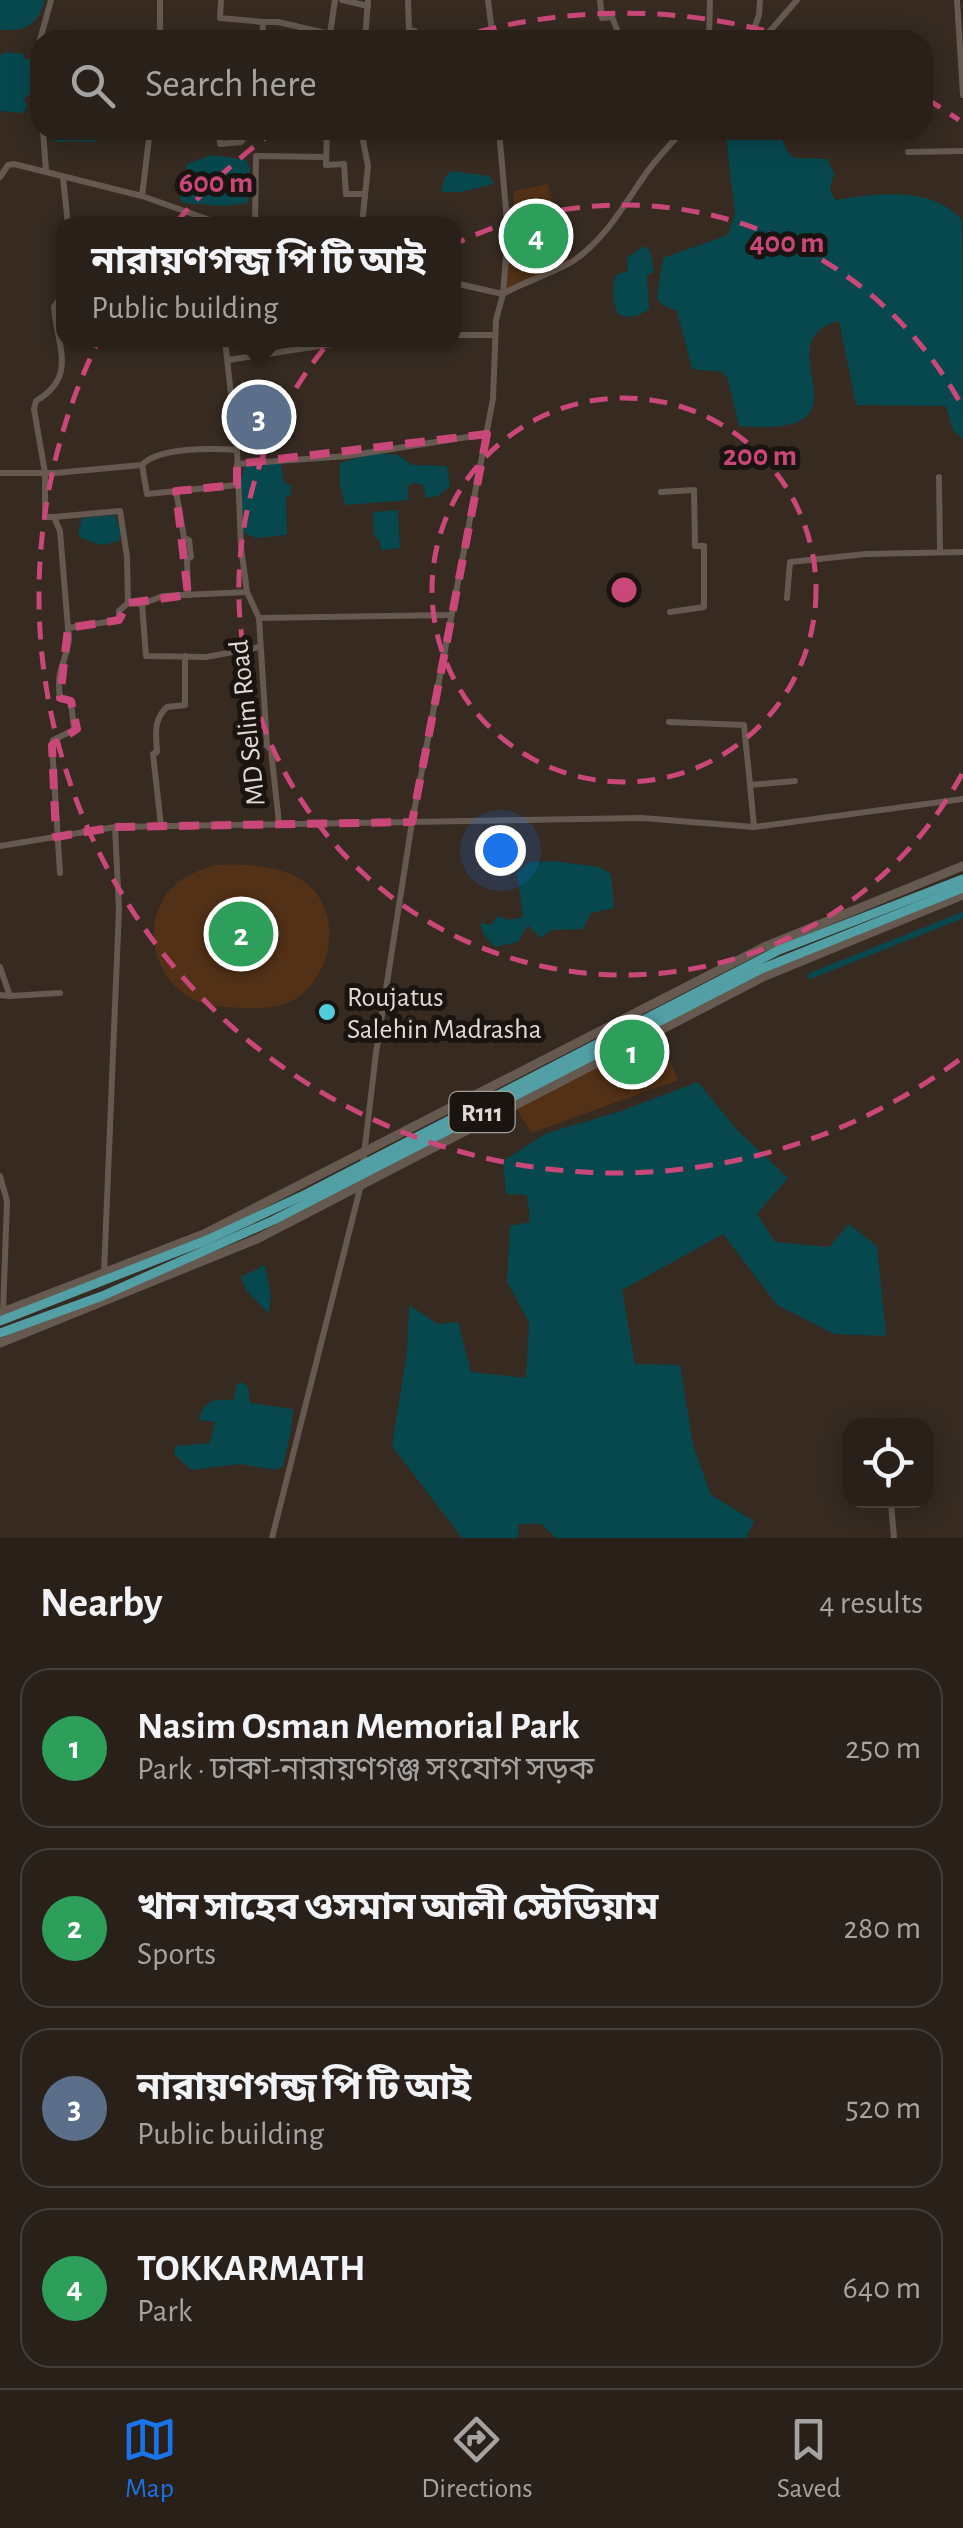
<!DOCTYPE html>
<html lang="en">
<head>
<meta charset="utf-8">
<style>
	body { margin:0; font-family:"Alegreya Sans","Noto Sans Bengali",sans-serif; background:#342d26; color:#f1f3f6 }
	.controls { position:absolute; right:30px; bottom:30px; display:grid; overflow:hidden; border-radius:20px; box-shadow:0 5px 25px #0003 }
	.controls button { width:90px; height:90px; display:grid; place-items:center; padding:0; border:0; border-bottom:2px solid #443e38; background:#282019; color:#f1f3f6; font:50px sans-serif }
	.you { position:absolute; left:500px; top:850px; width:35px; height:35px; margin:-25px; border:8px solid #fff; border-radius:50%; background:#1a73e8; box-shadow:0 0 0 15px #1a73e833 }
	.badge { display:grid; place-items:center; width:65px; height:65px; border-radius:50%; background:#1a73e8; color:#fff; font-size:32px; font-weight:700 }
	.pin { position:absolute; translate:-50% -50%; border:5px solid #fff; box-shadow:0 2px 10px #0006 }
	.popup { position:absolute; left:56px; top:217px; width:405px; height:130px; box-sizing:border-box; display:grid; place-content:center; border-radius:20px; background:#282019; filter:drop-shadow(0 2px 8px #0005); font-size:32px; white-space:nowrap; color:#a5a3a2 }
	.popup b { font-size:38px; color:#f1f3f6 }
	.popup::after { content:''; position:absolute; left:50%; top:100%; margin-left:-20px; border:20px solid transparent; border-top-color:#282019 }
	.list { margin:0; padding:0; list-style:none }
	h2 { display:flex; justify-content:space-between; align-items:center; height:130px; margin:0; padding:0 40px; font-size:42px }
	h2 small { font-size:32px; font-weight:400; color:#a5a3a2 }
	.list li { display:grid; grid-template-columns:65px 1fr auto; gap:30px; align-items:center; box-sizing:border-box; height:160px; margin:0 20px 20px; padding:0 20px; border:2px solid #443e38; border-radius:30px }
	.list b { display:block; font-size:38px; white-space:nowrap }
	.list p { margin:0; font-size:32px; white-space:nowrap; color:#a5a3a2 }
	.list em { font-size:32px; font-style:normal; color:#a5a3a2 }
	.icon { flex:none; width:55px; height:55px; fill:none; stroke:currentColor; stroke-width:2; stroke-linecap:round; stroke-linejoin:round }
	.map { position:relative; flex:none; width:963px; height:1538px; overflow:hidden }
	.search { position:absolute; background:#282019; box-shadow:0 5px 25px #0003; left:30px; right:30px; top:30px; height:110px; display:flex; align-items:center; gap:25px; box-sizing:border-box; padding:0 35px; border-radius:30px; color:#a5a3a2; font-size:38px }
	.sheet { height:850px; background:#282019 }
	nav { display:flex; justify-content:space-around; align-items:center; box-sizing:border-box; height:140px; border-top:2px solid #443e38; background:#282019; font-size:28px; color:#a5a3a2 }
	nav a { display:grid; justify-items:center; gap:5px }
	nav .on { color:#1a73e8 }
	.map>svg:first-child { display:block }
</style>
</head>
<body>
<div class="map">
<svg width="963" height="1538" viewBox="0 0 963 1538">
	<rect width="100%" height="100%" fill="#362a21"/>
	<g fill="#523116">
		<path d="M548 184 569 263 507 292C505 257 514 225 514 191Z"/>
		<path d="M215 865C243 864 272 864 297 877 342 901 337 966 301 995 285 1008 262 1009 242 1008 228 1007 211 1007 197 1001 153 982 138 920 174 886 186 874 200 870 215 865Z"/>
		<path d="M654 1023 678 1080 531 1133 510 1098Z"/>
	</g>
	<g fill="#07484f">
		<path d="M0 0H45C37 26 26 31 0 30Z"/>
		<path d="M7 52 24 54V59H32L36 87 24 99 27 105 24 113 0 111V55Z"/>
		<path d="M48 130H105L102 139C90 144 87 141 76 141 60 141 55 147 48 130Z"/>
		<path d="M736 131 780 135 787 151 794 158 827 159 834 174 830 189 835 200C876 194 931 185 962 220L963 439 953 430 946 406 856 405 839 321C758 342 885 438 739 426L727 377 722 372 692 369 677 311 662 305 657 298 663 258 728 235 735 214 726 135Z"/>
		<path d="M212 155 246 160 250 168 248 203 225 206 183 203 179 196 187 164Z"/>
		<path d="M451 171 489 176 494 184 461 192H441L445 177Z"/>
		<path d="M644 246 650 251 654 272 647 275 649 309C639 316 628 320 617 313 613 300 612 289 616 275L628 271 627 258Z"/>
		<path d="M374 453 398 455 412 465 447 466 450 486 438 496 426 498 423 485 413 483 407 487 409 500 345 505 340 485V463Z"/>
		<path d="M272 463 281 464 284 483 291 485V495L286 496 287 535 256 538 244 533 240 485 244 466Z"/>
		<path d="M398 510 400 548 381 550 380 541 374 536 373 512Z"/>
		<path d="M115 515 121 533 119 541 101 545 81 538 78 532 82 518Z"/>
		<path d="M553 861 599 867 611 874 614 908 591 913 583 929 551 930 541 938 528 925 518 942 495 947 484 935 480 923 491 925 497 916 510 920 523 917 517 873 530 862Z"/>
		<path d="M698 1082 737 1130 788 1178 757 1214 775 1242 829 1247 849 1224 877 1246 886 1336 834 1334 777 1305 723 1234 622 1290 635 1364 680 1365 693 1445 711 1495 754 1521 746 1538H556L541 1524H519L518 1538H462L392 1446 407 1352 409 1305 438 1324 458 1322 471 1372 526 1378 529 1322 507 1282 510 1226 530 1222 527 1195 506 1194 503 1161 547 1133 621 1111Z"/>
		<path d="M265 1265 271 1295 269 1314 246 1290 241 1277Z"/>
		<path d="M241 1382 248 1387 250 1403 293 1409C294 1421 286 1452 283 1466L276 1470 239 1464 191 1470 174 1454 175 1446 210 1443 215 1422 199 1420C203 1400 216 1398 234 1400L236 1385Z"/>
	</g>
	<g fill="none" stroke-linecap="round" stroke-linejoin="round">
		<path stroke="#07484f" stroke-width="6" d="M810 976 963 915"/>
		<g stroke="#665950" stroke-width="6">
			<path d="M221 0 220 18 263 22 262 40"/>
			<path d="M342 0 368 6"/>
			<path d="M408 0 409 30 415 31V40"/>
			<path d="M488 0 493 40"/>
			<path d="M600 0 602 18 612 17 621 40"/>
			<path d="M957 0 963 95"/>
			<path d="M263 22H278L330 34 335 0"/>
			<path d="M40 40 51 0"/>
			<path d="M160 40V0"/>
			<path d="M365 40 368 0"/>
			<path d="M709 40 710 0"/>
			<path d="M750 40 759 15 760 0"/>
			<path d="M762 40 797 0"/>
			<path d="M40 52V56"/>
			<path d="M43 130 46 172"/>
			<path d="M150 130 142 196 224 225"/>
			<path d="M162 130 220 133V144L241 142 249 130"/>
			<path d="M327 130 326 165 344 164 346 194H364"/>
			<path d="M361 130 368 166 362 225"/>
			<path d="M908 152 963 151"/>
			<path d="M0 177 8 165 14 164 142 196"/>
			<path d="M63 177 68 225"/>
			<path d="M255 225 256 156 326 157"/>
			<path d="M454 283 503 294 508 233 499 130"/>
			<path d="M454 335H495"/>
			<path d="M225 340 237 450 241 547 247 592 259 618 267 746 271 750 279 823"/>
			<path d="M228 360 359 340"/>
			<path d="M237 464 347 456 487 434"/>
			<path d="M142 465 147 494 237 485"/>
			<path d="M0 473H55L142 465C158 447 213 448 237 450"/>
			<path d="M939 477 940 552"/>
			<path d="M176 491 184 538 189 540 191 557 187 559 188 595"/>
			<path d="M661 492 694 490 695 546H704V607L670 612"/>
			<path d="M54 517 120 511 127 557 128 603 119 611V620L68 628"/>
			<path d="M787 598 790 562 866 554 963 552"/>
			<path d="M128 603 142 604 163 596 247 592"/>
			<path d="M142 604 146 656 206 657 260 647"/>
			<path d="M259 618 451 615"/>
			<path d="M669 722 744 725 750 785 795 781"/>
			<path d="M750 785 754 827 963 799"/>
			<path d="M161 826 153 754 157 752C156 734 153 720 167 707L185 705V656"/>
			<path d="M0 846 115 827"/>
			<path d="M60 873 52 745 53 740 74 730 71 701 60 698C56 666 65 667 69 640L60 531 54 517H45V473L34 409 36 401C78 376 57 347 54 307L64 293"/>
			<path d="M0 967 10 996 0 995"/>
			<path d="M10 996 60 993"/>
			<path d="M363 1163 376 1053 412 822 493 399 496 320 503 294C525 281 550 275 573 261 606 239 625 203 647 172 658 157 671 144 683 130"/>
			<path d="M0 1176 7 1201 3 1313"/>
			<path d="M104 1272 119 909 115 827 642 818 754 827"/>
			<path d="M891 1503 894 1538"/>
			<path d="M272 1538 361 1185"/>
		</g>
		<g stroke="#665950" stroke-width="9">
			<path d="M0 1313 204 1234 764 947 963 866"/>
			<path d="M0 1343 257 1239 765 976 963 895"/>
		</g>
		<g stroke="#52a0a6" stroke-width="9">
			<path d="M0 1321 207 1240 306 1194 779 950 963 879"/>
			<path d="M0 1333 102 1296 274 1220 761 969 963 888"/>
		</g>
	</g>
	<path fill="none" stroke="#ca4879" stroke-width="8" stroke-dasharray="20 12" stroke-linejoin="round" d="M487 434 412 822 115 827 56 837 52 745 77 729 71 701 60 698 68 628 119 620 128 603 188 595 176 491 237 485V464Z"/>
	<g fill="none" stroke="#ca4879" stroke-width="5" stroke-dasharray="18 12">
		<circle cx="624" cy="590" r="192"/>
		<path d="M962 774A385 385 0 1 1 962 406"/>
		<path d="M959 1060A577 577 0 0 1 273 132M450 40A577 577 0 0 1 798 40M925 98A577 577 0 0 1 959 120"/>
	</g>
	<circle fill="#52cbda" stroke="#191410" stroke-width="4" cx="327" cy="1012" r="10"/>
	<g text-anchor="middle" stroke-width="10" stroke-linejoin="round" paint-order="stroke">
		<rect fill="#191410" stroke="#a49e98" stroke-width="2.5" x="449.5" y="1092" width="65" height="40" rx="8"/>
		<g font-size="25" font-weight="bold" fill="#e0d9d3">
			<text x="482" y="1121">R111</text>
		</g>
		<g font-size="28" fill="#e0d9d3" stroke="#191410">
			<text transform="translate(246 723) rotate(-96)" y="10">MD Selim Road</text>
		</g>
		<g font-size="28" fill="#e0d9d3" stroke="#191410" text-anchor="start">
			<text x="347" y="1006">Roujatus<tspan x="347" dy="32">Salehin Madrasha</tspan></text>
		</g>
	</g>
	<circle cx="624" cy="590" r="15" fill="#ca4879" stroke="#191410" stroke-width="5"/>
	<g font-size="30" text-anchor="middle" font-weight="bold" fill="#ca4879" stroke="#191410" stroke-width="10" stroke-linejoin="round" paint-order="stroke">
		<text x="216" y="192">600 m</text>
		<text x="787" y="252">400 m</text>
		<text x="760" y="465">200 m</text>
	</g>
</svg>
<div class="controls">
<button><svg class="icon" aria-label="locate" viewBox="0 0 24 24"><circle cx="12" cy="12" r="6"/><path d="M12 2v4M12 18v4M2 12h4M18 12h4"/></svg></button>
</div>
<div class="you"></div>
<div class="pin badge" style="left:632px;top:1052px;background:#2e9e5b">1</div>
<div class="pin badge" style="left:241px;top:934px;background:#2e9e5b">2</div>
<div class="pin badge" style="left:259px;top:417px;background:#5c6f8a">3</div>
<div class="popup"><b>নারায়ণগন্জ পি টি আই</b>Public building</div>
<div class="pin badge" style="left:536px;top:236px;background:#2e9e5b">4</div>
<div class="search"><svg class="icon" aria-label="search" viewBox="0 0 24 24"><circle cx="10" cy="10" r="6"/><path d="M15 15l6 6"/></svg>Search here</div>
</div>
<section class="sheet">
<h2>Nearby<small>4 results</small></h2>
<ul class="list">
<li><span class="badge" style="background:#2e9e5b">1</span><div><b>Nasim Osman Memorial Park</b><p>Park · ঢাকা-নারায়ণগঞ্জ সংযোগ সড়ক</p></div><em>250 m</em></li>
<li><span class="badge" style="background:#2e9e5b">2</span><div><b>খান সাহেব ওসমান আলী স্টেডিয়াম</b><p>Sports</p></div><em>280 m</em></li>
<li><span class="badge" style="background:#5c6f8a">3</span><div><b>নারায়ণগন্জ পি টি আই</b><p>Public building</p></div><em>520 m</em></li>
<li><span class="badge" style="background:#2e9e5b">4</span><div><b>TOKKARMATH</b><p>Park</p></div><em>640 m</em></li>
</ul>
</section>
<nav>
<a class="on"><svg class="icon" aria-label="map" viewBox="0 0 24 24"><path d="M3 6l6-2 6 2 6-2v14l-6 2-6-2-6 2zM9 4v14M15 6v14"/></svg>Map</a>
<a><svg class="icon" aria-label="directions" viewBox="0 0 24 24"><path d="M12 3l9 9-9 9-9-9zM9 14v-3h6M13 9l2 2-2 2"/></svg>Directions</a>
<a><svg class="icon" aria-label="saved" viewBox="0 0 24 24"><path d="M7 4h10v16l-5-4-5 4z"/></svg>Saved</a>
</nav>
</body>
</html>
